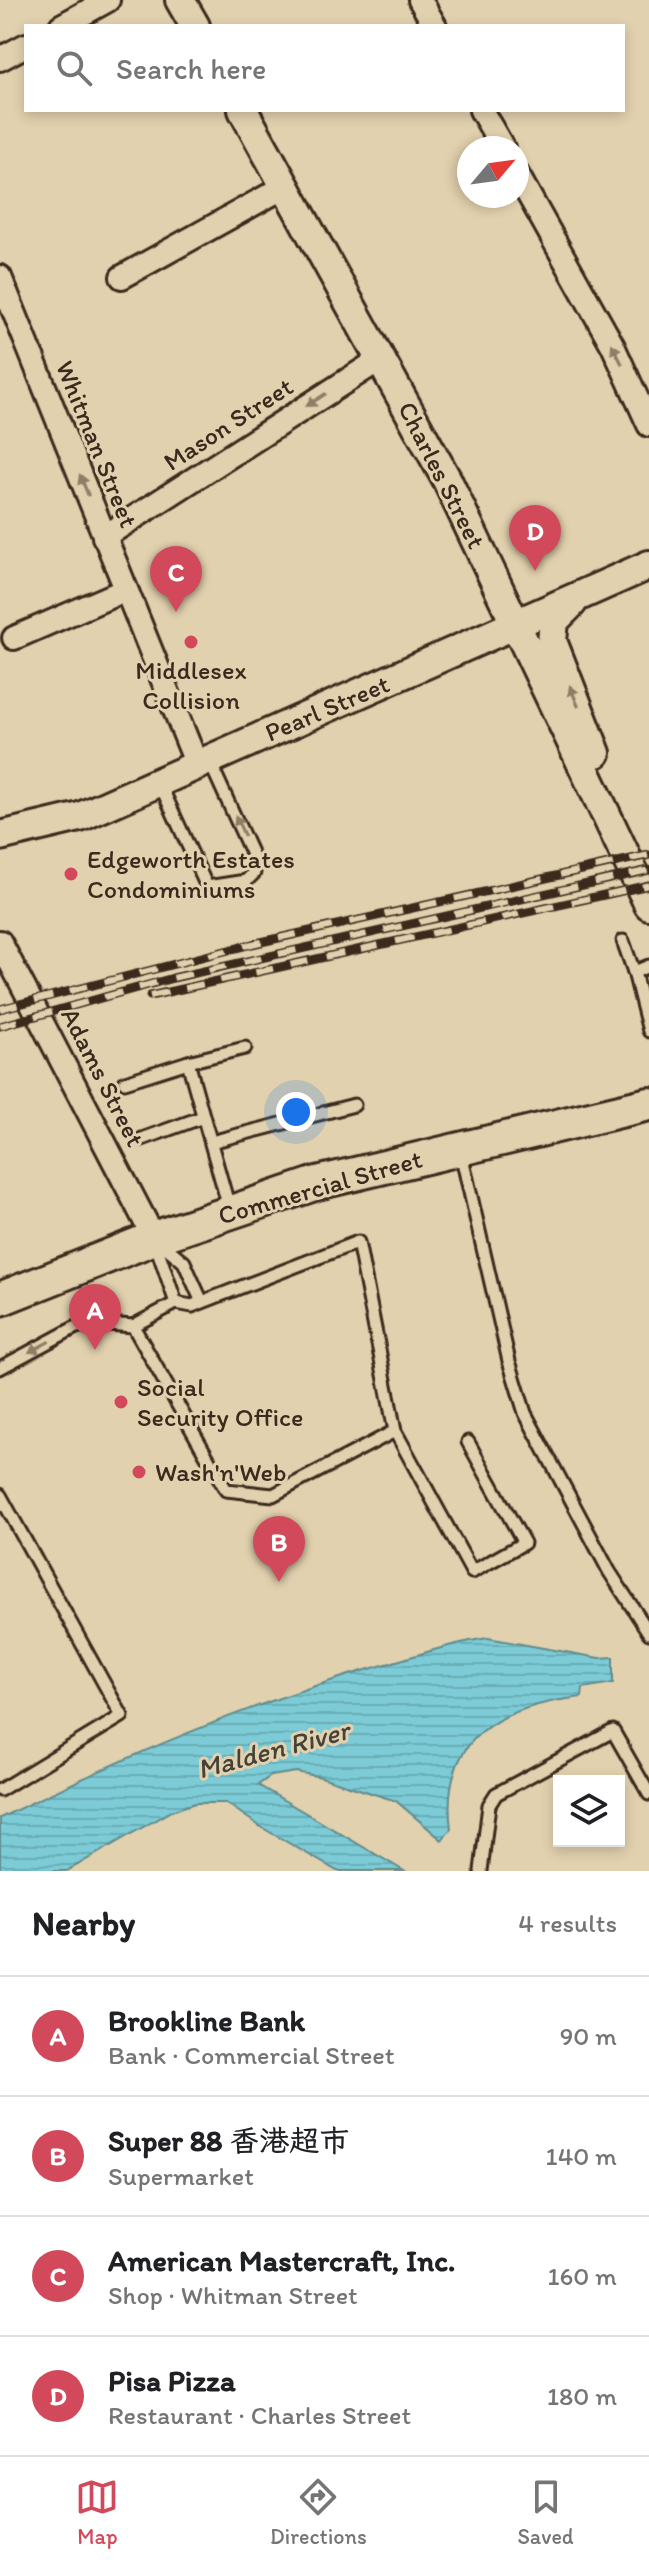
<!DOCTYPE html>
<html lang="en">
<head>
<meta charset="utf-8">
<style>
	body { margin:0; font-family:Itim,"LXGW WenKai TC",sans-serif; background:#f2f2f2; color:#202124 }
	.controls { position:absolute; right:24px; bottom:24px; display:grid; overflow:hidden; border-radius:0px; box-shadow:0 4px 12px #0003 }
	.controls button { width:72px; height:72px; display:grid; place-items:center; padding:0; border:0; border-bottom:2px solid #e0e0e0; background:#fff; color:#202124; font:40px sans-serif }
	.compass { position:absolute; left:457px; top:136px; width:72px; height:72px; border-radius:50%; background:#fff; box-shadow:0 4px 12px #0003; rotate:61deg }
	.you { position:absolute; left:296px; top:1112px; width:28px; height:28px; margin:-20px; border:6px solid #fff; border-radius:50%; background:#1a73e8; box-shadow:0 0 0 12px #1a73e833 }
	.badge { display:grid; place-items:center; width:52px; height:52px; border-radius:50%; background:#d1495b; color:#fff; font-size:26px; font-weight:700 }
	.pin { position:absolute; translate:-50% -66px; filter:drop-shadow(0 2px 4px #0008) }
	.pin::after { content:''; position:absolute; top:42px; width:28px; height:24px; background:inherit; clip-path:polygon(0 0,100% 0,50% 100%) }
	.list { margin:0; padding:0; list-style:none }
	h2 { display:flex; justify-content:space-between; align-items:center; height:104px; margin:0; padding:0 32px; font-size:34px }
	h2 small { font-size:26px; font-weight:400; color:#757577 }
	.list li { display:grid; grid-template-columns:52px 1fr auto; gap:24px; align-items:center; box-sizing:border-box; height:120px; padding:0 32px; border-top:2px solid #e0e0e0 }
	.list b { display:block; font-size:30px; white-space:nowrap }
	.list p { margin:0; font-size:26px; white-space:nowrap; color:#757577 }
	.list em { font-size:26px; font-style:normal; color:#757577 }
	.icon { flex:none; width:44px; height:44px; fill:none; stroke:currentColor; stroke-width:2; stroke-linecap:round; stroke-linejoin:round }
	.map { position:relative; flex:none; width:649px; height:1871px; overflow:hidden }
	.search { position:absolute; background:#fff; box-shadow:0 4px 12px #0003; left:24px; right:24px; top:24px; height:88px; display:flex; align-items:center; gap:20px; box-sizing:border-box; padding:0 28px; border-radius:0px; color:#757577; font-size:30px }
	.sheet { height:584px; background:#fff }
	nav { display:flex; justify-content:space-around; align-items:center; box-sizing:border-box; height:112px; border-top:2px solid #e0e0e0; background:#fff; font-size:22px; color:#757577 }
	nav a { display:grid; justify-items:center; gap:4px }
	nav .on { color:#d1495b }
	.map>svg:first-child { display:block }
</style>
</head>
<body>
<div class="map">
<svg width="649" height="1871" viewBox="0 0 649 1871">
	<defs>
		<pattern id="water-rules" width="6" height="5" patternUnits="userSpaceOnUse" patternTransform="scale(2)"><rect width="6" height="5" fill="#7bcbd6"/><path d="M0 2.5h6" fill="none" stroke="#6baeb7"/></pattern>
	</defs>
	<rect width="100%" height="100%" fill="#e2d1ae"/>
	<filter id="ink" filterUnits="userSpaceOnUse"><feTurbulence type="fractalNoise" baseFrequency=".0125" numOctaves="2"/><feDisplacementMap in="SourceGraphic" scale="16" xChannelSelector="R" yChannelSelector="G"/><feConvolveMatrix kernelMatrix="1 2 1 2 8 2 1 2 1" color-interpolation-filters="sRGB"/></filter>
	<g filter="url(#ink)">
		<path fill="url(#water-rules)" stroke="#618b8c" stroke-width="2" d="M488 1638 599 1658 613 1657V1683L583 1688 582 1697C502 1706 439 1736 451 1829L442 1840 396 1801 321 1777 296 1772 271 1776 258 1785 404 1871H337L261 1827 226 1803H195L171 1811 67 1871H0V1818C124 1757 250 1703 383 1665 419 1655 451 1643 488 1638Z"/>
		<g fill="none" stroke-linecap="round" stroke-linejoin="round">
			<defs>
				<g id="service">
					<path d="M159 782 207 887 246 881 254 873V859L209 760"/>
					<path d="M623 941 634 972"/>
					<path d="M649 966 634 972 649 1031"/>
					<path d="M125 1082 188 1062"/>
					<path d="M142 1139 203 1117"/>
					<path d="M211 1142 354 1105"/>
					<path d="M461 1153 509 1361 525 1413 609 1571 649 1633"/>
					<path d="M230 1211 188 1062 245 1048"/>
					<path d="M154 1239 176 1303"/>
					<path d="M160 1242 184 1262 202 1302"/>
					<path d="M0 1368 76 1327 95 1323 133 1326"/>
					<path d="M395 1431 358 1242 192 1306 176 1303 133 1326 226 1490 273 1495 395 1431 472 1572 524 1543 468 1442"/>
					<path d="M0 1495 122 1716 0 1790"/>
					<path d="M481 1871 489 1805 496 1794 613 1731 649 1794"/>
				</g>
				<g id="minor">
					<path d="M420 0 435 26"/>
					<path d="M61 26 108 0"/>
					<path d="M0 59 26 45"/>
					<path d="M481 110 503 148"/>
					<path d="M517 174 613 346 649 425"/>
					<path d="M0 277 197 765"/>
					<path d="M122 277 286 186"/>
					<path d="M104 537 382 358"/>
					<path d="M14 638 125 590"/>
					<path d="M0 942 154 1238"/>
				</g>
				<g id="tertiary">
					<path d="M180 0 195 26"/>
					<path d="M243 110 447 480 649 905"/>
					<path d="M572 603 554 621 552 641 596 753"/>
					<path d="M0 836 80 817 649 565"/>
				</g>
				<path id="secondary" d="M0 1299 154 1238 317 1183 649 1104"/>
			</defs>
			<use href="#service" stroke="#3b2a1e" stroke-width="17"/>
			<use href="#minor" stroke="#3b2a1e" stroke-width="28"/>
			<use href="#tertiary" stroke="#3b2a1e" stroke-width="34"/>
			<use href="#secondary" stroke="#3b2a1e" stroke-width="38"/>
			<use href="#service" stroke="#e2d1ae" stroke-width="11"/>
			<use href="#minor" stroke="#e2d1ae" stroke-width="22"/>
			<use href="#tertiary" stroke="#e2d1ae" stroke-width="28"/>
			<use href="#secondary" stroke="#e2d1ae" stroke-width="32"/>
			<defs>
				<g id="rail">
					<path d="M150 996 649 885"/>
					<path d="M0 1009 252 944 649 855"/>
					<path d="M0 1026 173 978 649 870"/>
				</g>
			</defs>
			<use href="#rail" stroke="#3b2a1e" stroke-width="9"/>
			<use href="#rail" stroke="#e2d1ae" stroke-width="6" stroke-dasharray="18" stroke-linecap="butt"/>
		</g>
		<defs><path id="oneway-solid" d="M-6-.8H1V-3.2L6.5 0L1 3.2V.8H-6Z" transform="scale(2)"/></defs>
		<g fill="#8e7e66">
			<use href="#oneway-solid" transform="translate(617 354) rotate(-117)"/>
			<use href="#oneway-solid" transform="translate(316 400) rotate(147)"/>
			<use href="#oneway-solid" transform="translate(84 485) rotate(-112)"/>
			<use href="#oneway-solid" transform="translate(574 696) rotate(-112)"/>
			<use href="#oneway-solid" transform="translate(240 826) rotate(-114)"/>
			<use href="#oneway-solid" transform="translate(39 1347) rotate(152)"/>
		</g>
	</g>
	<g fill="#d1495b" stroke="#e2d1ae" stroke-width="3">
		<circle cx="191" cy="642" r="8"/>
		<circle cx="71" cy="874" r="8"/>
		<circle cx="121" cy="1402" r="8"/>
		<circle cx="139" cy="1472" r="8"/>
	</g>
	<g text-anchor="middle" stroke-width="6" stroke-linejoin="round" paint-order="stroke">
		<g font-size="26" fill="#3b2a1e" stroke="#e2d1ae">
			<text transform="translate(228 424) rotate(-33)" y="9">Mason Street</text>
			<text transform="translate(97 444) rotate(68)" y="9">Whitman Street</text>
			<text transform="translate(442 475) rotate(63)" y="9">Charles Street</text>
			<text transform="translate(327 708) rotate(-23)" y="9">Pearl Street</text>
			<text transform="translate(103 1077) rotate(63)" y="9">Adams Street</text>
			<text transform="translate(320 1187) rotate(-16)" y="9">Commercial Street</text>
		</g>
		<g font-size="26" fill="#3b2a1e" stroke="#e2d1ae" text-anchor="start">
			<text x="191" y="679" text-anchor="middle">Middlesex<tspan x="191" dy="30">Collision</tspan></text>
			<text x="87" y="868">Edgeworth Estates<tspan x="87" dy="30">Condominiums</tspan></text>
			<text x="137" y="1396">Social<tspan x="137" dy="30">Security Office</tspan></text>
			<text x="155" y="1481">Wash'n'Web</text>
		</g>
		<g font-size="28" font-style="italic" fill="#45423a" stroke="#e2d1ae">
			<text transform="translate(273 1749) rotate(-15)" y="10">Malden River</text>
		</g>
	</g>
</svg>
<div class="controls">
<button><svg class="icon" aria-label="layers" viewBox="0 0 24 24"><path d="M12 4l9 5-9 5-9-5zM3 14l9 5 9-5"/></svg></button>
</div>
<svg class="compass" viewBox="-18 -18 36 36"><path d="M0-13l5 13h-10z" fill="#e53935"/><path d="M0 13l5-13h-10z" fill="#757577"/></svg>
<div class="you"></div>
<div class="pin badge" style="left:95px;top:1350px">A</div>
<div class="pin badge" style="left:279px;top:1582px">B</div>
<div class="pin badge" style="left:176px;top:612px">C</div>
<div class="pin badge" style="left:535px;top:571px">D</div>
<div class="search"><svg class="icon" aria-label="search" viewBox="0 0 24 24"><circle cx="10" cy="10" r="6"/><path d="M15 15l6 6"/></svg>Search here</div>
</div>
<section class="sheet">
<h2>Nearby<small>4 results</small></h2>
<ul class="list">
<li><span class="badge">A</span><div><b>Brookline Bank</b><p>Bank · Commercial Street</p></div><em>90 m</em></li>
<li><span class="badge">B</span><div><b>Super 88 香港超市</b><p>Supermarket</p></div><em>140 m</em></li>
<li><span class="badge">C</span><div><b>American Mastercraft, Inc.</b><p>Shop · Whitman Street</p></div><em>160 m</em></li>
<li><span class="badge">D</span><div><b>Pisa Pizza</b><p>Restaurant · Charles Street</p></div><em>180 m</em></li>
</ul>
</section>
<nav>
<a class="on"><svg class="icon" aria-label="map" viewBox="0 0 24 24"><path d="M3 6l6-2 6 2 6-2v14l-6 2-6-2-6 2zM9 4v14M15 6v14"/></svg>Map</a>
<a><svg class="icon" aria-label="directions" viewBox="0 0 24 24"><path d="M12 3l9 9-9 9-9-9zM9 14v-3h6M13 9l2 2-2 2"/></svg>Directions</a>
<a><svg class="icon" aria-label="saved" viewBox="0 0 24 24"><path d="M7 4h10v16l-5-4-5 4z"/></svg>Saved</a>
</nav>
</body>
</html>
